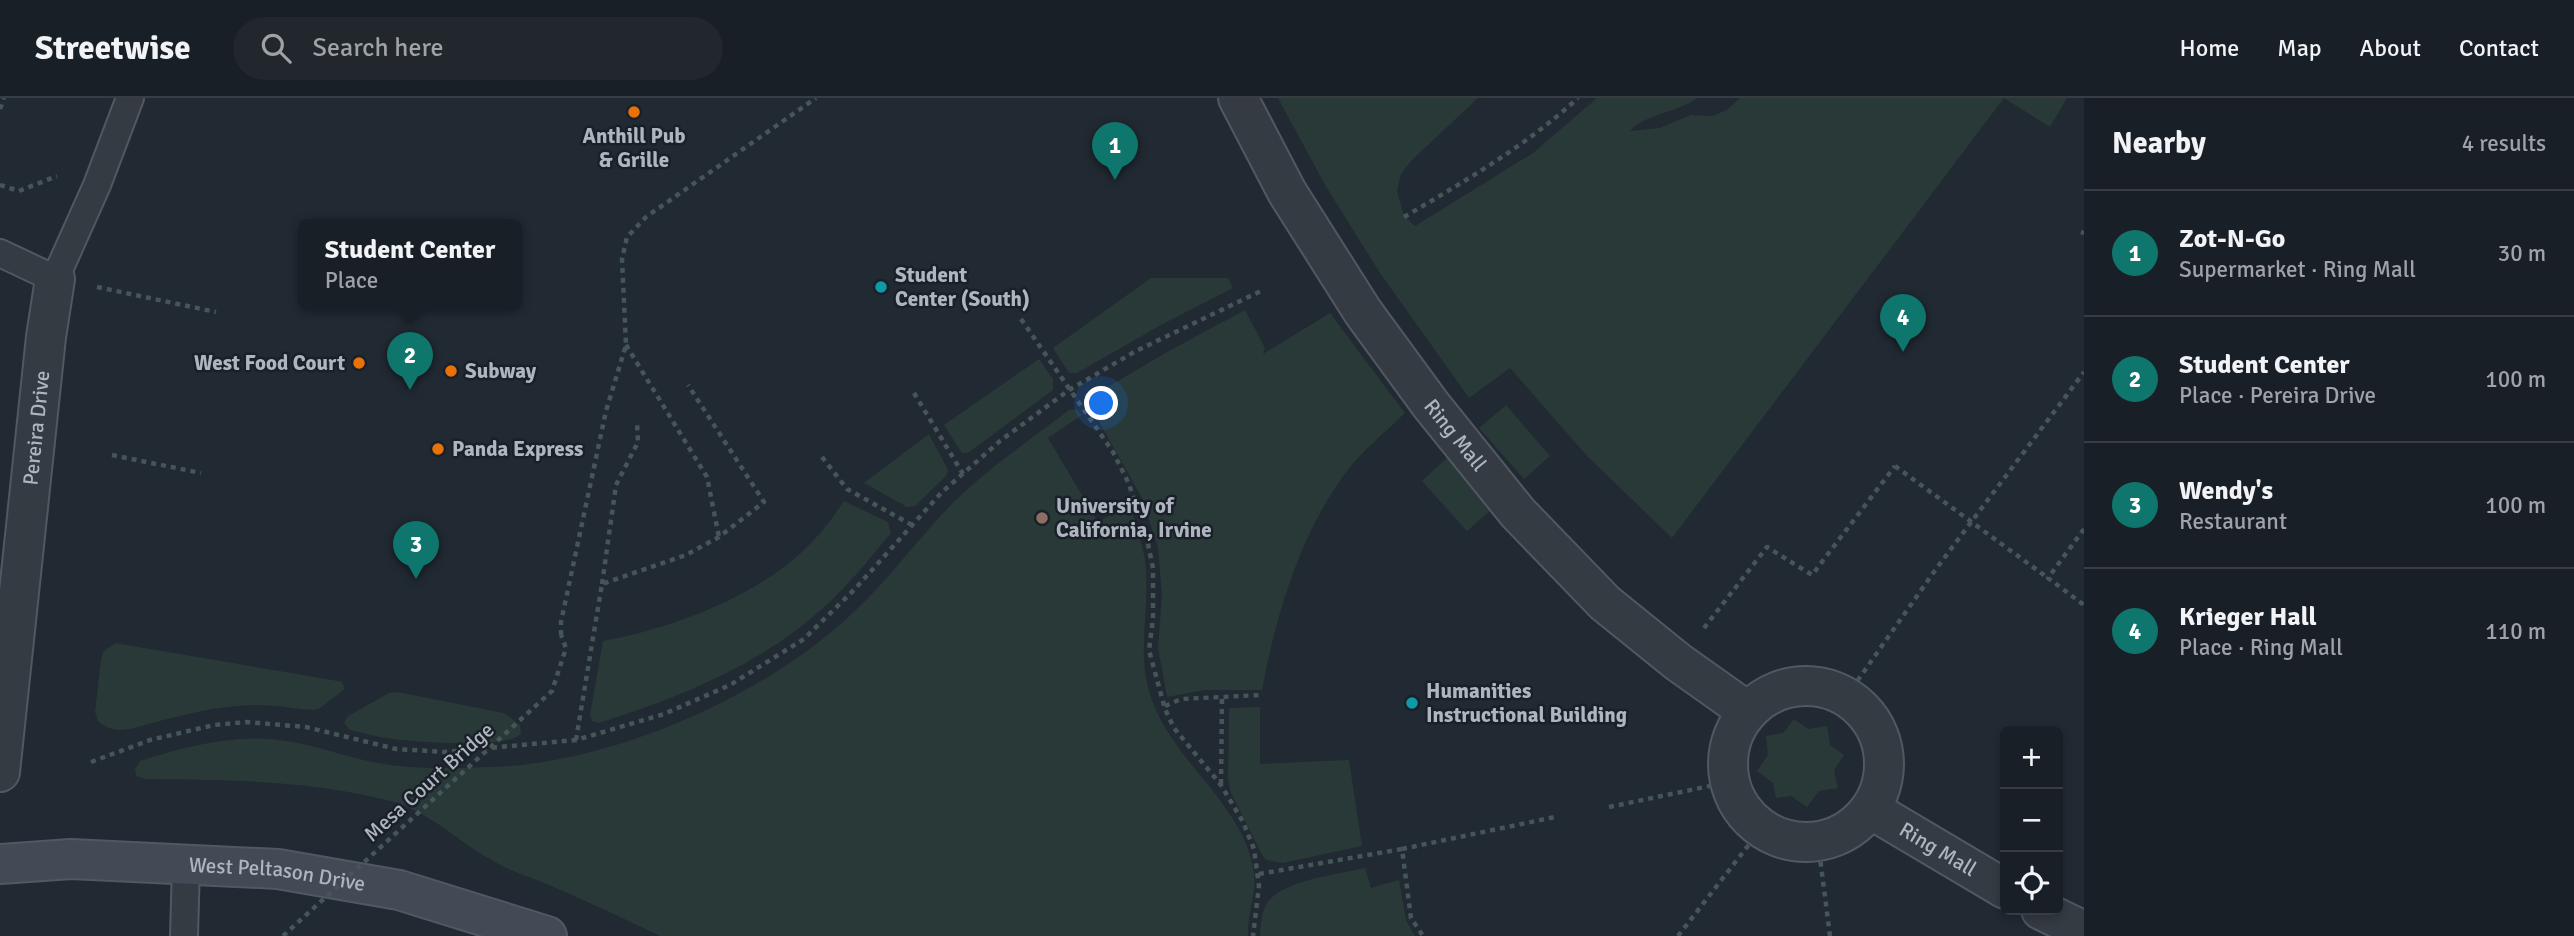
<!DOCTYPE html>
<html lang="en">
<head>
<meta charset="utf-8">
<style>
	body { margin:0; font-family:Signika,sans-serif; background:#22272e; color:#f1f3f6 }
	.controls { position:absolute; right:21px; bottom:21px; display:grid; overflow:hidden; border-radius:10px; box-shadow:0 4px 10px #0003 }
	.controls button { width:63px; height:63px; display:grid; place-items:center; padding:0; border:0; border-bottom:2px solid #373d43; background:#191f26; color:#f1f3f6; font:35px sans-serif }
	.you { position:absolute; left:1102px; top:306px; width:24px; height:24px; margin:-18px; border:5px solid #fff; border-radius:50%; background:#1a73e8; box-shadow:0 0 0 10px #1a73e833 }
	.badge { display:grid; place-items:center; width:46px; height:46px; border-radius:50%; background:#0f766e; color:#fff; font-size:23px; font-weight:700 }
	.pin { position:absolute; translate:-50% -58px; filter:drop-shadow(0 2px 4px #0008) }
	.pin::after { content:''; position:absolute; top:37px; width:24px; height:21px; background:inherit; clip-path:polygon(0 0,100% 0,50% 100%) }
	.popup { position:absolute; left:298px; top:121px; width:224px; height:91px; box-sizing:border-box; display:grid; place-content:center; border-radius:10px; background:#191f26; filter:drop-shadow(0 2px 5px #0005); font-size:23px; white-space:nowrap; color:#9fa2a7 }
	.popup b { font-size:26px; color:#f1f3f6 }
	.popup::after { content:''; position:absolute; left:50%; top:100%; margin-left:-14px; border:14px solid transparent; border-top-color:#191f26 }
	.list { margin:0; padding:0; list-style:none }
	h2 { display:flex; justify-content:space-between; align-items:center; height:91px; margin:0; padding:0 28px; font-size:30px }
	h2 small { font-size:23px; font-weight:400; color:#9fa2a7 }
	.list li { display:grid; grid-template-columns:46px 1fr auto; gap:21px; align-items:center; box-sizing:border-box; height:126px; padding:0 28px; border-top:2px solid #373d43 }
	.list b { display:block; font-size:26px; white-space:nowrap }
	.list p { margin:0; font-size:23px; white-space:nowrap; color:#9fa2a7 }
	.list em { font-size:23px; font-style:normal; color:#9fa2a7 }
	.icon { flex:none; width:38px; height:38px; fill:none; stroke:currentColor; stroke-width:2; stroke-linecap:round; stroke-linejoin:round }
	.map { position:relative; flex:none; width:2084px; height:838px; overflow:hidden }
	header { display:flex; align-items:center; gap:42px; box-sizing:border-box; height:98px; padding:0 35px; background:#191f26; border-bottom:2px solid #373d43 }
	header strong { font-size:33px }
	nav { display:flex; gap:38px; margin-inline-start:auto; font-size:24px }
	.search { width:490px; height:63px; background:#22272e; display:flex; align-items:center; gap:18px; box-sizing:border-box; padding:0 24px; border-radius:38px; color:#9fa2a7; font-size:26px }
	main { display:flex }
	aside { flex:1; background:#191f26 }
	.map>svg:first-child { display:block }
</style>
</head>
<body>
<header>
<strong>Streetwise</strong>
<div class="search"><svg class="icon" aria-label="search" viewBox="0 0 24 24"><circle cx="10" cy="10" r="6"/><path d="M15 15l6 6"/></svg>Search here</div>
<nav><a>Home</a><a>Map</a><a>About</a><a>Contact</a></nav>
</header>
<main>
<div class="map">
<svg width="2084" height="838" viewBox="0 0 2084 838">
	<rect width="100%" height="100%" fill="#212932"/>
	<g fill="#293938">
		<path d="M1278 0H1478L1411 63 1401 76 1397 93 1404 118 1415 128 1533 55 1597 0H1697C1677 15 1647 15 1630 33L1660 30 1691 17 1712 18 1727 12 1740 0H2004L1672 440 1587 358 1510 270 1469 300 1380 175 1325 87Z"/>
		<path d="M2004 0H2067L2050 29Z"/>
		<path d="M1151 180H1228L1233 190 1161 227 1077 275H1069L1053 250Z"/>
		<path d="M1245 212 1265 250 1263 256 1330 215 1405 315C1385 335 1360 354 1344 377 1299 439 1276 517 1262 592H1205L1167 599 1158 550 1162 497 1158 449 1141 398 1088 304 1091 299 1167 254Z"/>
		<path d="M1039 261 1053 281V292L968 355H962L944 327Z"/>
		<path d="M1506 307 1550 358 1524 381 1479 330Z"/>
		<path d="M1076 311 1082 317 1048 340 1098 424 1130 406C1136 428 1145 451 1146 473 1149 515 1137 555 1150 596 1170 663 1243 703 1254 774 1257 796 1247 817 1248 838H660C623 820 586 803 549 787 531 779 512 774 495 764 459 745 430 713 390 703 311 682 226 682 146 681L136 678 135 671 140 663C184 649 232 636 280 642 313 646 345 659 378 665 416 672 456 670 494 669 616 664 770 596 857 511 892 478 919 439 953 405 988 370 1030 342 1069 312Z"/>
		<path d="M929 336 948 372 946 378 915 408 907 409 864 385Z"/>
		<path d="M1448 359 1493 410 1467 433 1422 383Z"/>
		<path d="M844 403 888 424 891 435C869 461 848 488 822 511 760 567 677 601 598 625L592 623 590 617 603 543C670 531 753 500 803 453 819 438 832 421 844 403Z"/>
		<path d="M115 545 338 583 342 584 345 591 320 610 313 612C295 611 277 607 259 607 216 607 178 618 138 629 122 633 110 634 98 623L95 614 101 561 103 554Z"/>
		<path d="M397 594 504 615 520 627 521 636C507 651 415 644 392 641 378 639 364 635 350 632L344 625 348 618 389 595Z"/>
		<path d="M1260 609V666L1349 662 1362 748 1283 765 1266 762 1261 755 1231 695 1228 681 1229 610Z"/>
		<path d="M1794 621 1808 631 1827 628 1830 647 1844 657 1834 672 1838 690 1819 693 1807 709 1791 698 1776 700 1773 685 1757 673 1768 657 1766 638 1783 635Z"/>
		<path d="M1365 770 1371 790 1399 782 1406 822 1415 838H1260C1261 827 1261 815 1267 805 1283 782 1339 776 1365 770Z"/>
	</g>
	<g fill="none" stroke-linecap="round" stroke-linejoin="round">
		<defs>
			<g id="lane">
				<path d="M0 155 55 181 97 87 130 0"/>
				<path d="M184 838 186 767"/>
			</g>
			<g id="street">
				<path id="s1" d="M1238 0 1287 94 1363 214 1431 307 1518 415 1605 505 1678 564 1747 613"/>
				<circle cx="1806" cy="666" r="78"/>
				<path id="s2" d="M0 674 46 239 55 181"/>
				<path id="s3" d="M1870 711 2005 791"/>
				<path d="M2041 812 2084 833"/>
			</g>
			<g id="secondary">
				<path id="s4" d="M0 766 71 761 278 771 399 792 547 838"/>
			</g>
		</defs>
		<use href="#lane" stroke="#525861" stroke-width="30"/>
		<use href="#street" stroke="#525861" stroke-width="42"/>
		<use href="#secondary" stroke="#525861" stroke-width="42"/>
		<g stroke="#465658" stroke-width="4.5" stroke-dasharray="5 5" stroke-linecap="butt">
			<path d="M0 11 4 0"/>
			<path d="M0 87 19 93 57 78"/>
			<path d="M1404 119C1465 83 1526 48 1578 0"/>
			<path d="M2081 134 2084 135"/>
			<path d="M97 189 216 214"/>
			<path d="M1021 221 1113 354 1129 386 1147 441 1153 470V521L1149 552 1165 611 1174 630 1221 687 1243 724 1254 751 1259 788 1253 838"/>
			<path d="M626 247 707 379 719 439"/>
			<path d="M914 295 963 376"/>
			<path d="M112 357 201 375"/>
			<path d="M822 359 847 391 912 427"/>
			<path d="M2084 431 2048 480 2084 507"/>
			<path d="M602 486 616 387 638 344 637 324"/>
			<path d="M1704 530 1767 449 1812 477 1895 368"/>
			<path d="M561 537V524L606 313 626 247 622 161 627 139 646 119 816 0"/>
			<path d="M1846 599 1936 471 2084 274"/>
			<path d="M1165 608 1181 601 1261 597"/>
			<path d="M576 642 602 486 686 457 719 439 764 404 688 287"/>
			<path d="M91 664 150 642 214 627 247 624 306 629 396 651 445 654 576 642 664 616 730 587 804 541 854 492 941 395 1000 343 1069 292 1136 253 1261 193"/>
			<path d="M1221 686 1222 600"/>
			<path d="M1609 709 1729 684"/>
			<path d="M1818 744 1830 838"/>
			<path d="M1402 751 1555 719"/>
			<path d="M1259 776 1402 751 1411 820 1423 838"/>
			<path d="M1678 838 1761 731"/>
		</g>
		<use href="#lane" stroke="#343b43" stroke-width="26"/>
		<use href="#street" stroke="#343b43" stroke-width="38"/>
		<use href="#secondary" stroke="#434a56" stroke-width="38"/>
		<g stroke="#465658" stroke-width="4.5" stroke-dasharray="5 5" stroke-linecap="butt">
			<path d="M1895 368 2048 480"/>
			<path d="M283 838 552 593 566 550 561 537"/>
		</g>
	</g>
	<g fill="#e8710a" stroke="#1a2027" stroke-width="2.5">
		<circle cx="634" cy="14" r="7"/>
		<circle cx="359" cy="265" r="7"/>
		<circle cx="451" cy="273" r="7"/>
		<circle cx="438" cy="351" r="7"/>
	</g>
	<g fill="#0f9aa8" stroke="#1a2027" stroke-width="2.5">
		<circle cx="881" cy="189" r="7"/>
		<circle cx="1412" cy="605" r="7"/>
	</g>
	<circle fill="#8d6e63" stroke="#1a2027" stroke-width="2.5" cx="1042" cy="420" r="7"/>
	<g text-anchor="middle" stroke-width="5" stroke-linejoin="round" paint-order="stroke">
		<g font-size="21" font-weight="bold" fill="#aeb5c0" stroke="#1a2027" text-anchor="start">
			<text x="634" y="45" text-anchor="middle">Anthill Pub<tspan x="634" dy="24">&amp; Grille</tspan></text>
			<text x="895" y="184">Student<tspan x="895" dy="24">Center (South)</tspan></text>
			<text x="345" y="272" text-anchor="end">West Food Court</text>
			<text x="465" y="280">Subway</text>
			<text x="452" y="358">Panda Express</text>
			<text x="1056" y="415">University of<tspan x="1056" dy="24">California, Irvine</tspan></text>
			<text x="1426" y="600">Humanities<tspan x="1426" dy="24">Instructional Building</tspan></text>
		</g>
		<g font-size="21" fill="#aeb5c0" stroke="#1a2027">
			<text dy="7" stroke="none"><textPath href="#s2" startOffset="346">Pereira Drive</textPath></text>
			<text dy="7" stroke="none"><textPath href="#s1" startOffset="402">Ring Mall</textPath></text>
			<text transform="translate(429 684) rotate(-42)" y="7">Mesa Court Bridge</text>
			<text dy="7" stroke="none"><textPath href="#s3" startOffset="79">Ring Mall</textPath></text>
			<text dy="7" stroke="none"><textPath href="#s4" startOffset="278">West Peltason Drive</textPath></text>
		</g>
	</g>
</svg>
<div class="controls">
<button>+</button>
<button>−</button>
<button><svg class="icon" aria-label="locate" viewBox="0 0 24 24"><circle cx="12" cy="12" r="6"/><path d="M12 2v4M12 18v4M2 12h4M18 12h4"/></svg></button>
</div>
<div class="you"></div>
<div class="pin badge" style="left:1115px;top:82px">1</div>
<div class="pin badge" style="left:410px;top:292px">2</div>
<div class="popup"><b>Student Center</b>Place</div>
<div class="pin badge" style="left:416px;top:481px">3</div>
<div class="pin badge" style="left:1903px;top:254px">4</div>
</div>
<aside>
<h2>Nearby<small>4 results</small></h2>
<ul class="list">
<li><span class="badge">1</span><div><b>Zot-N-Go</b><p>Supermarket · Ring Mall</p></div><em>30 m</em></li>
<li><span class="badge">2</span><div><b>Student Center</b><p>Place · Pereira Drive</p></div><em>100 m</em></li>
<li><span class="badge">3</span><div><b>Wendy's</b><p>Restaurant</p></div><em>100 m</em></li>
<li><span class="badge">4</span><div><b>Krieger Hall</b><p>Place · Ring Mall</p></div><em>110 m</em></li>
</ul>
</aside>
</main>
</body>
</html>
